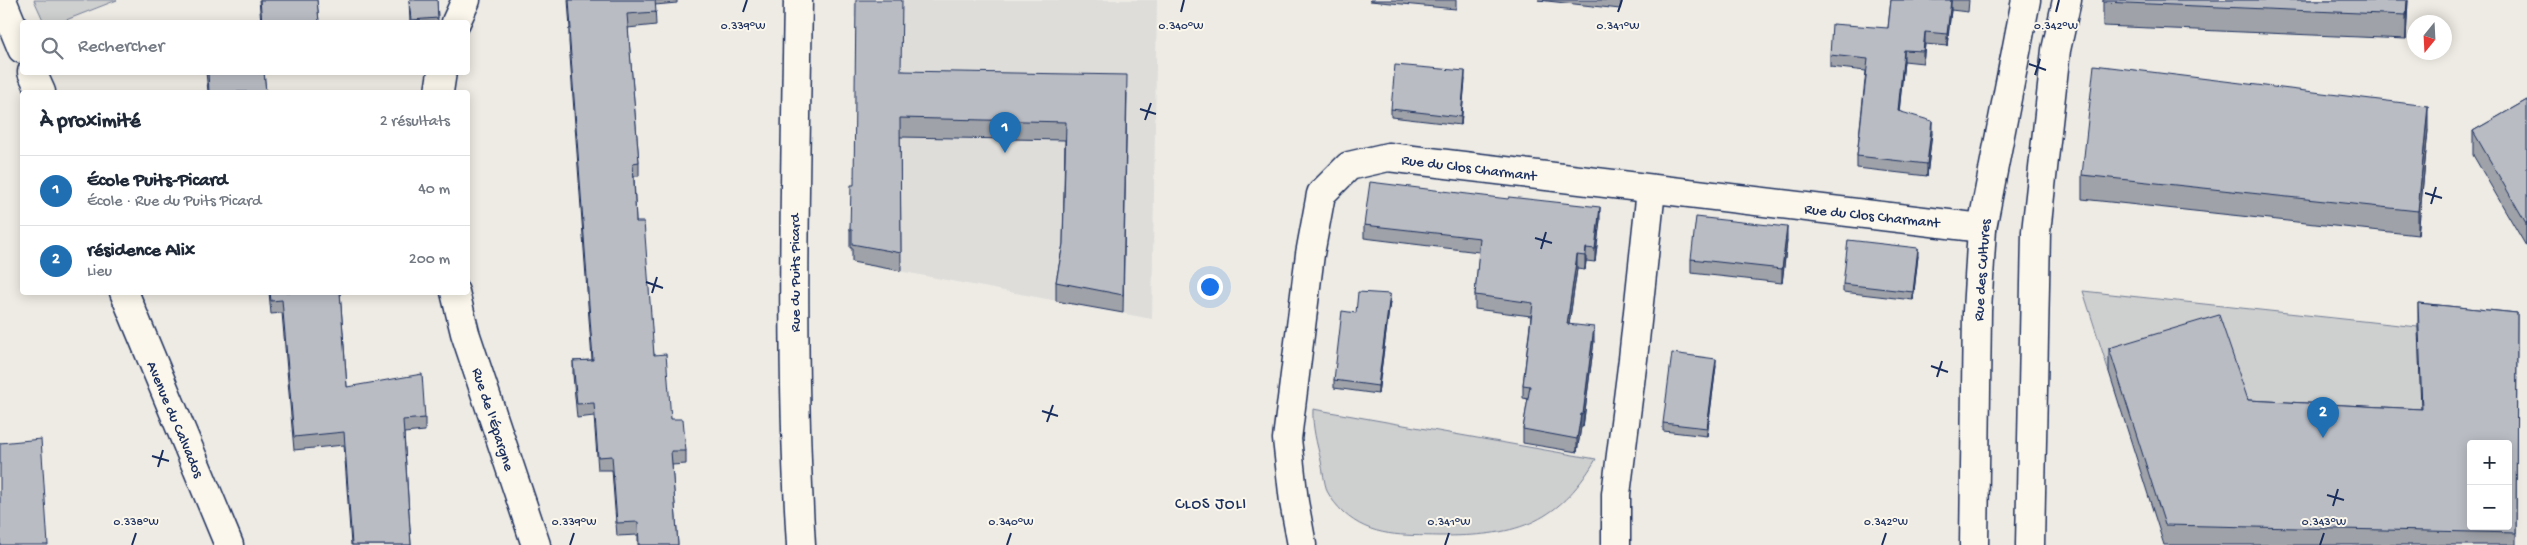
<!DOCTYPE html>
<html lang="fr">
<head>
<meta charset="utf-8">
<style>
	body { margin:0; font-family:"Gochi Hand",sans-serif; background:#f2f2f3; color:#1f2937 }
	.controls { position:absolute; right:15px; bottom:15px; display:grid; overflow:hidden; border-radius:5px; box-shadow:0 2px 12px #0003 }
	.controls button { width:45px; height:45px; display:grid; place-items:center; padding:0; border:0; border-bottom:1px solid #e0e1e3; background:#fff; color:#1f2937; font:25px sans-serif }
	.compass { position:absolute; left:2407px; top:15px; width:45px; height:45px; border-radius:50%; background:#fff; box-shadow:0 2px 12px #0003; rotate:198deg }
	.you { position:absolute; left:1209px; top:286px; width:18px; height:18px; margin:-12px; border:4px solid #fff; border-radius:50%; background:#1a73e8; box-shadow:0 0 0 8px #1a73e833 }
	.badge { display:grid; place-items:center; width:32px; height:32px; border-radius:50%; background:#1f6fb2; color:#fff; font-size:16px; font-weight:700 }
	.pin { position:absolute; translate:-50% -41px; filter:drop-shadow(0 1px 2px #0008) }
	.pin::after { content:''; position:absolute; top:26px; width:18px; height:15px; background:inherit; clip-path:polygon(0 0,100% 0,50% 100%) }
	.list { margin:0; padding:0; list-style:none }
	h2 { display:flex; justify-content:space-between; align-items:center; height:65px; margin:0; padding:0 20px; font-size:21px }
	h2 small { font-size:16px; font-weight:400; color:#747a83 }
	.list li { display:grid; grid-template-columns:32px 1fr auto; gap:15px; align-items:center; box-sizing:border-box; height:70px; padding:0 20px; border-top:1px solid #e0e1e3 }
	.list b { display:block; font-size:19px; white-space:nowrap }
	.list p { margin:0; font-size:16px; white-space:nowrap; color:#747a83 }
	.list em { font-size:16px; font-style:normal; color:#747a83 }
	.icon { flex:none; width:28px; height:28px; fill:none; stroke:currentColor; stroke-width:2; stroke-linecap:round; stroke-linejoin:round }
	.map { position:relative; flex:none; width:2527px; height:545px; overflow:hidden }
	.search { position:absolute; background:#fff; box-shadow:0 2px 12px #0003; left:20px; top:20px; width:450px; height:55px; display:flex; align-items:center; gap:12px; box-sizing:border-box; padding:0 18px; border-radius:5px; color:#747a83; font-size:19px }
	.panel { position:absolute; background:#fff; box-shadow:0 2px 12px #0003; left:20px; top:90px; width:450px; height:205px; border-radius:5px }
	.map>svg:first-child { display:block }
</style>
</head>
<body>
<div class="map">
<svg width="2527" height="545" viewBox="0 0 2527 545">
	<rect width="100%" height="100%" fill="#eeebe4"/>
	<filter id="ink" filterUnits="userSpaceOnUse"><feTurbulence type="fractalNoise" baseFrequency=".02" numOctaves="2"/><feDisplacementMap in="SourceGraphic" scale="10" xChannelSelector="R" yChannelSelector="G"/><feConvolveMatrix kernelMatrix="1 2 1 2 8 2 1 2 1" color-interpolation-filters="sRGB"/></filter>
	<g filter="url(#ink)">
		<path fill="#deddda" d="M854 0H1157L1152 319 852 262 850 248 854 203 856 18 854 17Z"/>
		<g fill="#cecfcf" stroke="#747f96">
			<path d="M34 0H117L61 22H44Z"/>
			<path d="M2083 291 2418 327 2422 433 2248 424 2219 339 2109 372Z"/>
			<path d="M1313 409 1596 459C1556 527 1513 536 1439 536 1404 535 1371 538 1343 512 1337 506 1331 499 1327 491 1324 482 1323 471 1321 461 1317 444 1312 427 1313 409Z"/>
		</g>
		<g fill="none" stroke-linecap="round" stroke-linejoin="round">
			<defs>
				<g id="minor">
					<path d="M798 0C795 182 790 364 801 545"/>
					<path d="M456 22 466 0"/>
					<path d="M439 92 442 72"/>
					<path d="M455 292 465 333 536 545"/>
					<path d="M1302 545 1294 502 1287 439 1310 254 1321 194 1349 166 1388 157 1982 228"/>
					<path d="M1616 545V494L1633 359 1651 190"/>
					<path d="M1974 545 1977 311 1982 228 2026 0"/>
					<path d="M2030 545 2036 232 2056 50 2067 0"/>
				</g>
				<g id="tertiary">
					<path d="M2 0 22 49"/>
					<path d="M32 72 41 92"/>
					<path d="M124 292 229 545"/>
				</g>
			</defs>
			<use href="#minor" stroke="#1b2f5e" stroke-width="31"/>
			<use href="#tertiary" stroke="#1b2f5e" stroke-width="31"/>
			<use href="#minor" stroke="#fbf7ec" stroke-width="28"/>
			<use href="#tertiary" stroke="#fbf7ec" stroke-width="28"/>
		</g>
		<g fill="#9fa2a8" stroke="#1b2f5e">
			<path d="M259 0H317L319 22H261Z"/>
			<path d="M409 0H437L438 22H410Z"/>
			<path d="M568 0H677V3L655 5 656 25 628 28 639 162V176H634L636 222 654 355 671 419 686 451V464L672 465 678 545H638V535L617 536 612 470H598L594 416 577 418 573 375V361L592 360 569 42V29H570Z"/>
			<path d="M1370 0H1456V9L1370 1Z"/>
			<path d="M1538 0H1621L1620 9Z"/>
			<path d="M1891 0H1969L1968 12 1951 10 1947 46 1925 44 1923 63 1904 61 1899 112 1932 133 1927 176 1857 168V156L1866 71 1830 67V55L1888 28Z"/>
			<path d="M2103 0H2408L2406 39 2103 26Z"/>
			<path d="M901 71 1127 93 1123 313 1056 301V282L1063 244 1065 140 900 137 901 271 852 262V248H850V230L854 185Z"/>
			<path d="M206 72H264L266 92H208Z"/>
			<path d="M1465 79 1461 125 1391 117V109Z"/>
			<path d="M2527 100V246H2526L2473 155V131Z"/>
			<path d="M2428 130 2418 235 2082 199V175Z"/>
			<path d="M1600 220 1595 262 1586 261 1585 270 1577 269 1569 324 1594 341 1583 427H1581L1577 452 1523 443V429L1528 399 1523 398V385L1531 316 1475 309V295L1479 252 1364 238V225Z"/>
			<path d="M1787 241 1782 283 1691 273V259Z"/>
			<path d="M1918 256 1913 300 1843 292V284Z"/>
			<path d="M269 292H340L347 387 425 418V431L404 433 411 545H351L344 445 294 450 282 313 271 314Z"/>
			<path d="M1390 302 1378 394 1334 388V380L1356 313Z"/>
			<path d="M2418 303 2517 313 2516 545H2164L2109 372V348L2248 400 2421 409 2418 327Z"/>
			<path d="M1716 366 1707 436 1663 431V423Z"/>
		</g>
		<g fill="#828488" stroke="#1b2f5e">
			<path d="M1951 0V10L1947 46V34Z"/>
			<path d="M2407 0H2408L2406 39V15Z"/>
			<path d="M1925 32V44L1923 63V51Z"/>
			<path d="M1904 50V61L1898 123V111Z"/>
			<path d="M1465 71V79L1461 125V117Z"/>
			<path d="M2428 106V130L2418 235V211Z"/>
			<path d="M1932 121V133L1927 176V164Z"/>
			<path d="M1600 207V220L1595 262V249Z"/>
			<path d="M2527 222V246H2526V223Z"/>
			<path d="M1787 227V241L1782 283V269Z"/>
			<path d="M1586 248V261L1585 270V256Z"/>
			<path d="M1918 248V256L1913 300V292Z"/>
			<path d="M1577 255V269L1567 338V324Z"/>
			<path d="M1390 294V302L1378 394V386Z"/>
			<path d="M1594 327V341L1583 427V414Z"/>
			<path d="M1716 359V366L1707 436V428Z"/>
			<path d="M1581 414V427L1577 452V439Z"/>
		</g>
		<g fill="#b9bcc3" stroke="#1b2f5e" fill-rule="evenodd">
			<path d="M260 0H317L319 22H262Z"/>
			<path d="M409 0H437L438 18 411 20Z"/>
			<path d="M569 0H655L656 12 627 14 639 162 633 163 636 222H644L654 355 666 354 671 419H683L686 451H671L678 545H639L638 522 617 523 612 456 598 457 594 403 577 404 573 361 593 360 569 29H571Z"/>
			<path d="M856 0H902L901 71 1127 75 1123 295 1056 282 1063 244 1066 122 900 118 901 253 852 244V230H850L851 185H854Z"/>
			<path d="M1891 0H1951L1947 34 1925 32 1923 51 1904 50 1898 111 1932 121 1927 164 1857 156 1868 59 1830 55 1832 24 1888 28Z"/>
			<path d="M2103 0H2407L2406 15 2103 2Z"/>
			<path d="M1395 65 1465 71 1461 117 1391 109Z"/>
			<path d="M2094 65 2428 106 2418 211 2082 175Z"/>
			<path d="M208 72H264L266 92H209Z"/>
			<path d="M2527 100V222L2526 223 2473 131Z"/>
			<path d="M1370 182 1508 199 1509 197 1600 207 1595 249 1586 248 1585 256 1577 255 1567 324 1594 327 1583 414H1581L1577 439 1523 429 1530 386 1523 385 1533 303 1475 295 1480 238 1364 225Z"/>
			<path d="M1696 217 1787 227 1782 269 1691 259Z"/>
			<path d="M1848 240 1918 248 1913 292 1843 284Z"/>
			<path d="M270 292H340L347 387 422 374 425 418 403 420 411 545H352L344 432 294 437 282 300 271 301Z"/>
			<path d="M1358 292 1390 294 1378 386 1334 380 1342 311 1356 313Z"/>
			<path d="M2418 303 2517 313 2516 533 2165 525 2109 348 2219 315 2248 400 2422 409ZM2471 444H2508V526H2471Z"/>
			<path d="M1672 353 1716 359 1707 428 1663 423Z"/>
			<path d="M41 439 48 545H0V443Z"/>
		</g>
	</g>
	<path fill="none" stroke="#1b2f5e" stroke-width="2" d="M743 12 747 0M1181 12 1184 0M1618 12 1622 0M2056 12 2059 0M2029 64 2046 70M2035 75 2040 59M1140 109 1156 114M1145 120 1151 103M2425 193 2442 198M2431 204 2436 187M1535 238 1552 243M1541 249 1546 232M646 282 663 288M652 293 657 277M1931 366 1948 372M1937 377 1942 361M1042 411 1058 416M1047 422 1053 405M152 456 169 461M158 467 163 450M2327 495 2344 500M2333 506 2338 489M132 545 136 533M570 545 574 533M1007 545 1011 533M1445 545 1449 533M1882 545 1886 533M2320 545 2324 533"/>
	<g text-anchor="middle" stroke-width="4" stroke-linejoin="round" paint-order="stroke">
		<g font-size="15" fill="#1b2f5e" stroke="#fbf7ec">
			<text transform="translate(1469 167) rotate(7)" y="5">Rue du Clos Charmant</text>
			<text transform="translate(1872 215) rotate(6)" y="5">Rue du Clos Charmant</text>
			<text transform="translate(1981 270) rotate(-86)" y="5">Rue des Cultures</text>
			<text transform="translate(794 273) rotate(-90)" y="5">Rue du Puits Picard</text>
			<text transform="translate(176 419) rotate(67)" y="5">Avenue du Calvados</text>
			<text transform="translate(494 419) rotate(72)" y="5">Rue de l'Épargne</text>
		</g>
		<g font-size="16" letter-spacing="1" fill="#1b2f5e" stroke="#fbf7ec">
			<text x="1211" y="508">CLOS JOLI</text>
		</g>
	</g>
	<g font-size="12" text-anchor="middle" fill="#1b2f5e" stroke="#fbf7ec" stroke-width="4" stroke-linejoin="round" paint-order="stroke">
		<text x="743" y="29">0.339°W</text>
		<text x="1181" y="29">0.340°W</text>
		<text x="1618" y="29">0.341°W</text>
		<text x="2056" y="29">0.342°W</text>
		<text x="136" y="525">0.338°W</text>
		<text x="574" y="525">0.339°W</text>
		<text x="1011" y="525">0.340°W</text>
		<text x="1449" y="525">0.341°W</text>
		<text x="1886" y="525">0.342°W</text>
		<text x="2324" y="525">0.343°W</text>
	</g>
</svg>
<div class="controls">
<button>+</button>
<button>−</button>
</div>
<svg class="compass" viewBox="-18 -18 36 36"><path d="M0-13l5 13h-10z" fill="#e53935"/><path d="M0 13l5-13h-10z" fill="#747a83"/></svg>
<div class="you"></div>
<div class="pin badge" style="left:1005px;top:153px">1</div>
<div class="pin badge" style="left:2323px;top:438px">2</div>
<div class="search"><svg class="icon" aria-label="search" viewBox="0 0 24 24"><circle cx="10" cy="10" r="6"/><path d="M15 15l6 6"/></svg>Rechercher</div>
<section class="panel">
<h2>À proximité<small>2 résultats</small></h2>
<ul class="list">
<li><span class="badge">1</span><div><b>École Puits-Picard</b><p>École · Rue du Puits Picard</p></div><em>40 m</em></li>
<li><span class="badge">2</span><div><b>résidence Alix</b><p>Lieu</p></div><em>200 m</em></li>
</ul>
</section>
</div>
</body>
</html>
